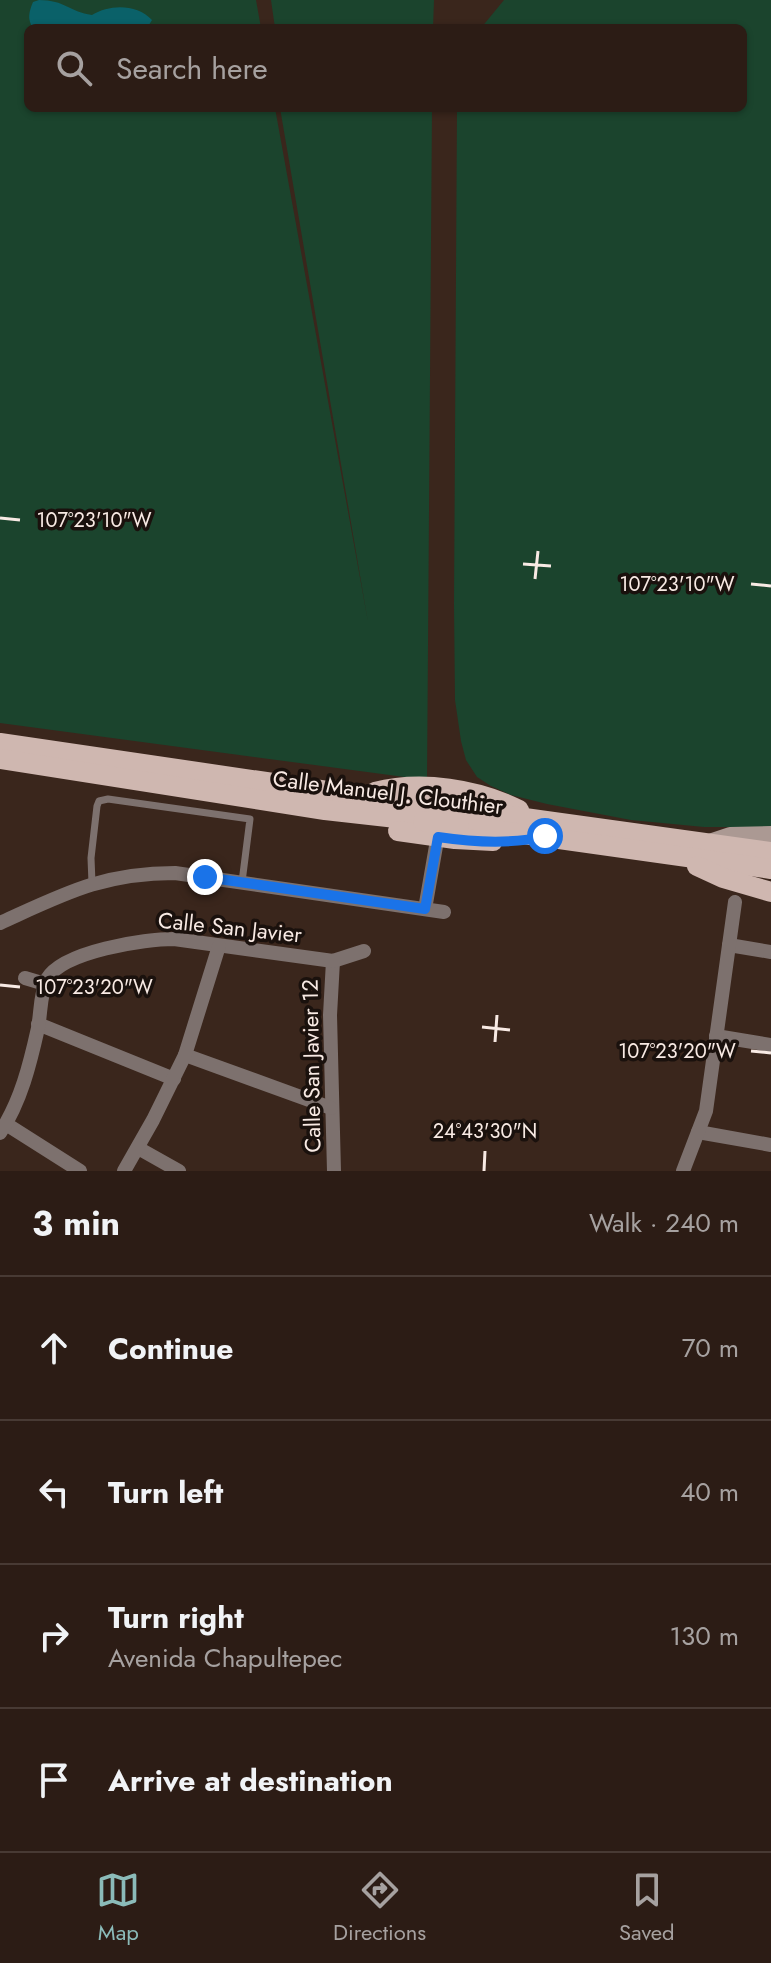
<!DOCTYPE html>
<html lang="en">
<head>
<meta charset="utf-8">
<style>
	body { margin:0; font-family:Jost,sans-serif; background:#34251e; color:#f1f3f6 }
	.stop { position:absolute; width:24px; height:24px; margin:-18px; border:6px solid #1a73e8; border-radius:50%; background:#fff }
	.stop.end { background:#1a73e8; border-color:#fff; box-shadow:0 2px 8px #0008 }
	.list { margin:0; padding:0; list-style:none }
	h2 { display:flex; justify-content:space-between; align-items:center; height:104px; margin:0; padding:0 32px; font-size:34px }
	h2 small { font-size:26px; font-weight:400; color:#a6a1a0 }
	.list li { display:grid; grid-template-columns:52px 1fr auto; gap:24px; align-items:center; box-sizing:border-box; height:144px; padding:0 32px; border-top:2px solid #483a34 }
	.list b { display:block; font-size:30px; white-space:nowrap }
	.list p { margin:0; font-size:26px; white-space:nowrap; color:#a6a1a0 }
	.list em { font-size:26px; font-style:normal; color:#a6a1a0 }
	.icon { flex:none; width:44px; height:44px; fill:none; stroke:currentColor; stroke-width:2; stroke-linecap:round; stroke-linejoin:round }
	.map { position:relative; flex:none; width:771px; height:1171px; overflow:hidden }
	.search { position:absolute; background:#2c1c15; box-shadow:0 2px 6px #0004; left:24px; right:24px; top:24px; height:88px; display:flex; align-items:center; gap:20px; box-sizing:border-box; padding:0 28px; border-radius:12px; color:#a6a1a0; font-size:30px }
	.sheet { height:680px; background:#2c1c15 }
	nav { display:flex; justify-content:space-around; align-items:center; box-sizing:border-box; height:112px; border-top:2px solid #483a34; background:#2c1c15; font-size:22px; color:#a6a1a0 }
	nav a { display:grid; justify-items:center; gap:4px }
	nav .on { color:#8bbbb9 }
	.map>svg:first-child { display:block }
</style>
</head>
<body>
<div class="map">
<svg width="771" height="1171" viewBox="0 0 771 1171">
	<rect width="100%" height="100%" fill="#3a261c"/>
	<g fill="#1b442d">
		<path d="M0 0H256L261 28H28V108H275L368 622 280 108H432L427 780 0 723Z"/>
		<path d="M271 0H434L433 28H275Z"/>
		<path d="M504 0H771V827H704L631 820 547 804 511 795 491 786 477 777 466 760 461 741 455 700 454 605 457 108H743V28H481Z"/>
	</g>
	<path fill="#0a6169" d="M39 0C65 0 70 12 92 15 110 4 137 4 152 20L147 28H33C27 19 29 12 33 2Z"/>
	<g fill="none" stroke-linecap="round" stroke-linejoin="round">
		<path stroke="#7d716e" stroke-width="7" d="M92 883 91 858 97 806 99 801 108 799 250 819 242 882"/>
		<g stroke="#7d716e" stroke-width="14">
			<path d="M425 909 439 829"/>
			<path d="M0 923C64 894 102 873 175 873L444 912"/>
			<path d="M729 945 771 952"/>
			<path d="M333 961 330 1015 334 1171"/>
			<path d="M25 978 45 984"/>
			<path d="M38 1024 174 1079"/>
			<path d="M716 1036 771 1045"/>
			<path d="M185 1055 331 1108"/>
			<path d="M6 1124 80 1171"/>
			<path d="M698 1132 771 1145"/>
			<path d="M0 1133C21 1101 30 1064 38 1028 41 1012 40 994 47 979 63 951 145 939 174 939L333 961 364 951"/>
			<path d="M138 1148 179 1171"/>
			<path d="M124 1171 153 1120 185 1055 219 946"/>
			<path d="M683 1171 706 1111 735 902"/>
		</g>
		<path stroke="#ab9993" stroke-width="16" d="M706 843 730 835 771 834"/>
		<g stroke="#cfb7b0" stroke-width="20">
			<path d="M0 743 423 805"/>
			<path d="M0 759 325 810 423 821"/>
			<path d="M375 792C421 780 478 789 519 810"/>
			<path d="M460 809 771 852"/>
			<path d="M459 825 771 869"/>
			<path d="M398 831 455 839 493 841"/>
			<path d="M697 866 723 878 771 892"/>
		</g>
		<g stroke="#cfb7b0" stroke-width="20">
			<path d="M423 805 460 809"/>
			<path d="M423 821 459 825"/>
		</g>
	</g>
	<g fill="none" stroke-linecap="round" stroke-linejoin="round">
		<path stroke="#1a73e8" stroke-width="10" d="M205 877 425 909 438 837C472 842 511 845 545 836"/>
	</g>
	<path fill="none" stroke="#f8eae4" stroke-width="3" d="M0 518 20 520M523 564 551 566M535 579 538 551M751 584 771 586M0 985 20 987M482 1027 510 1030M495 1042 497 1015M751 1051 771 1053M484 1171 485 1151"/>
	<g text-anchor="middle" stroke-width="7" stroke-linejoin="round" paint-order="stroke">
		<g font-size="22" fill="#f8eae4" stroke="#1a110d">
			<text transform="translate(388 792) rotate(7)" y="8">Calle Manuel J. Clouthier</text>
			<text transform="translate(230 927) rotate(6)" y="8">Calle San Javier</text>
			<text transform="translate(311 1066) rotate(-91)" y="8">Calle San Javier 12</text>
		</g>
	</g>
	<g font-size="20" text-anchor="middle" fill="#f8eae4" stroke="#1a110d" stroke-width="7" stroke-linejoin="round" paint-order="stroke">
		<text x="94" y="527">107°23'10"W</text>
		<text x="677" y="591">107°23'10"W</text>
		<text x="94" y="994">107°23'20"W</text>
		<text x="677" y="1058">107°23'20"W</text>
		<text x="485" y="1138">24°43'30"N</text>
	</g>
</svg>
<div class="stop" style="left:545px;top:836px"></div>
<div class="stop end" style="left:205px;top:877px"></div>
<div class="search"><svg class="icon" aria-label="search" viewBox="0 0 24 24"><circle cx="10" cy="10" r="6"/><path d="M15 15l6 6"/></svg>Search here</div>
</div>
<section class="sheet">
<h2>3 min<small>Walk · 240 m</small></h2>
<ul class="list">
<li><svg class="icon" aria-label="ahead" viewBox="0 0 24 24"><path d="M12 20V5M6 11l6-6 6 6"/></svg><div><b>Continue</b></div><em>70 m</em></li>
<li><svg class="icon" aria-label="left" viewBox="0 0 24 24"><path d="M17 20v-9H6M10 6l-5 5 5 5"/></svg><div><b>Turn left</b></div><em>40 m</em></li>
<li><svg class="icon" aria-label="right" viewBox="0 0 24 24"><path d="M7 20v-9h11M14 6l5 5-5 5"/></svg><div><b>Turn right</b><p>Avenida Chapultepec</p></div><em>130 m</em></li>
<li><svg class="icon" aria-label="arrive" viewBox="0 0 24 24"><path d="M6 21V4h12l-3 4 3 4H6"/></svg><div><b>Arrive at destination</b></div></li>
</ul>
</section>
<nav>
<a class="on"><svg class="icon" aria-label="map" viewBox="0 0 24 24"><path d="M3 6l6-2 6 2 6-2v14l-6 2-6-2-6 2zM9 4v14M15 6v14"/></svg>Map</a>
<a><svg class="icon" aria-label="directions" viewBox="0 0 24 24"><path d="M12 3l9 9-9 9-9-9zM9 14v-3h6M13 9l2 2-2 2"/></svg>Directions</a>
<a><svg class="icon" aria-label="saved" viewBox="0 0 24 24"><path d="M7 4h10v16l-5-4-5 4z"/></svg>Saved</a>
</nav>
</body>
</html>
